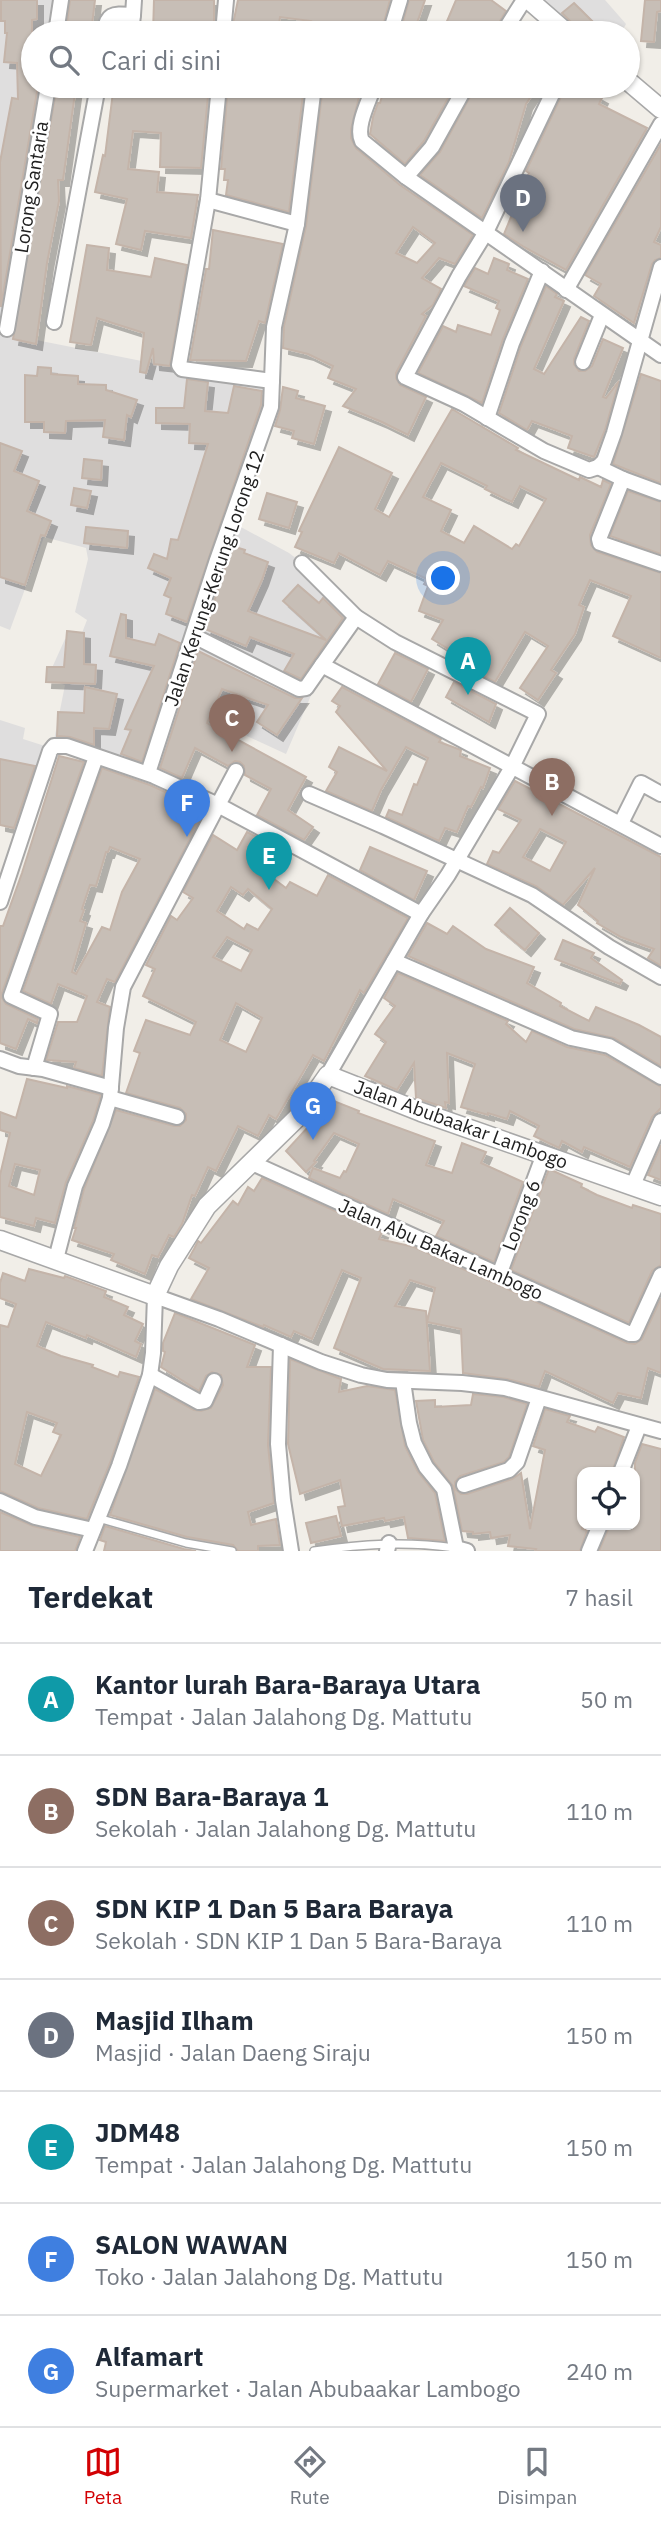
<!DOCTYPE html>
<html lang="id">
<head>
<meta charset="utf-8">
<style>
	body { margin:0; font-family:"IBM Plex Sans",sans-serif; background:#f2f2f3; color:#1f2937 }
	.controls { position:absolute; right:21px; bottom:21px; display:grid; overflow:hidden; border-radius:14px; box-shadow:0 2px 5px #0004 }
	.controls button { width:63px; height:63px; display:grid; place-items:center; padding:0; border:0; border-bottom:2px solid #e0e1e3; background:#fff; color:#1f2937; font:35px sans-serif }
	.you { position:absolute; left:444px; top:579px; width:24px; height:24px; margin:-18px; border:5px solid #fff; border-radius:50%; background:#1a73e8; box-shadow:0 0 0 10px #1a73e833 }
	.badge { display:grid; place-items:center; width:46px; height:46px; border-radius:50%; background:#d20003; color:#fff; font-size:23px; font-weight:700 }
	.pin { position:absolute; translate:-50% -58px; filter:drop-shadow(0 2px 4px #0008) }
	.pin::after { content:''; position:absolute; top:37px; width:24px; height:21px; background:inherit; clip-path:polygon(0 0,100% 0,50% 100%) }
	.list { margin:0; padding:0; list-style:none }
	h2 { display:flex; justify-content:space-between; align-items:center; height:91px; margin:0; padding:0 28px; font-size:30px }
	h2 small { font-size:23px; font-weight:400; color:#747a83 }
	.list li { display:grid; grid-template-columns:46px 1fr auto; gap:21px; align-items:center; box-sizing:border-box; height:112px; padding:0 28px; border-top:2px solid #e0e1e3 }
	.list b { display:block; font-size:26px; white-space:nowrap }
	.list p { margin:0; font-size:23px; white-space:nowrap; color:#747a83 }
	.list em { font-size:23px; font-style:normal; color:#747a83 }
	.icon { flex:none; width:38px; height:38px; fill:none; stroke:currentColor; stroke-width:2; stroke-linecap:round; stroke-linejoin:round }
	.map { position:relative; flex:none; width:661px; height:1551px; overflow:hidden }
	.search { position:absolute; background:#fff; box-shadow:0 2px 5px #0004; left:21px; right:21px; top:21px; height:77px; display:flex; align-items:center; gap:18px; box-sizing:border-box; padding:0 24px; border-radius:38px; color:#747a83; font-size:26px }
	.sheet { height:875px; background:#fff }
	nav { display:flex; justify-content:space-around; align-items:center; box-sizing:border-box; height:98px; border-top:2px solid #e0e1e3; background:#fff; font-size:19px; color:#747a83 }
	nav a { display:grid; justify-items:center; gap:4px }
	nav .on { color:#d20003 }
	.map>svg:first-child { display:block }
</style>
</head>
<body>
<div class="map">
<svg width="661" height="1551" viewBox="0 0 661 1551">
	<defs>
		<filter id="shadow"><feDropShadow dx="6" dy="6" stdDeviation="0" flood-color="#0004"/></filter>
	</defs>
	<rect width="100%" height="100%" fill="#f1eee8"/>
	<g fill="#dfdede">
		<path d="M0 0H60L54 33H33V86H46L6 334 257 384 273 385 281 397 239 526 289 553 353 601V618L321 672 286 754 208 718 176 781 144 764 54 740 65 685 47 679 65 639 80 638 87 620 75 612 88 559 86 548 44 537 10 630 0 626Z"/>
		<path d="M530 0H605L626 24 621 33H570Z"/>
		<path d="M0 720 25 728 23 739 48 747 36 804 0 793Z"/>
	</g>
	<g fill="#c7beb6" stroke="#c4b4a9" stroke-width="2" fill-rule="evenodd" filter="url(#shadow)">
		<path d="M1 0H37V19L32 20V54L33 86H38L1 307 0 162 12 98 18 99 17 63 4 62 7 33H5V21H1Z"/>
		<path d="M70 0H95L91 33 66 30Z"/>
		<path d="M154 0H214V33H153Z"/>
		<path d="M238 0H390L381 33H308L311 21 280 17 278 32 233 24Z"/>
		<path d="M409 0H425L417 23 440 28 439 33H400Z"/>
		<path d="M456 0H491L506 11 493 33H442Z"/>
		<path d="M645 0H661V11L657 12 654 42 641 41Z"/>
		<path d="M574 3 593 22 582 33 562 13Z"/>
		<path d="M57 86H76L63 180H58L59 201 47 263 36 344 13 339Z"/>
		<path d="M148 86H209L201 168 160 167 161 133 133 131 128 169 159 172 157 192 198 195 191 238 145 231 141 250 116 244 127 199 95 192 103 155 105 156 113 92 147 96Z"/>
		<path d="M228 86 268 88V86H304L289 212 226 195 228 180H224L225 169H221Z"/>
		<path d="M323 86H353L350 95 359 97 351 129V138L356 148 400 185 473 235 455 264 439 258 422 278 441 289 433 305 422 314 426 316 396 373V378L400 385 426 397 408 435 382 422 343 406 356 389 328 378 333 366 308 354 283 348 284 326 306 226ZM413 227 435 243 417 263 396 253Z"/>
		<path d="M385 86H455L424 141 405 164 370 134 373 117 378 103H380Z"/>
		<path d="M476 86H538L526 104 509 162 482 218 420 175 440 152Z"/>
		<path d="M566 86H592L589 91 602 98 599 104 647 128 566 270 524 247 504 234 529 173 526 171Z"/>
		<path d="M661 144V227L654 242 661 245V258L655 260 652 264 634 323 594 296 601 284 585 275Z"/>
		<path d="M213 230 283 244 265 323 259 321 246 361 190 360 206 269H209Z"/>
		<path d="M87 245 109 248 107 270 151 277 155 258 187 265 170 366 154 364 153 348 146 373 140 372 144 333 97 318 91 345 70 342Z"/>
		<path d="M494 258 509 264 507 270 528 279 503 339 482 403 418 373 443 326 456 332 458 325 491 335 500 310 496 308 499 301 464 286 475 268 488 274Z"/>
		<path d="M546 286 557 294 555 297 564 301 534 369 544 374 581 317 589 321 574 359V364L579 371H585L592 366 603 339 623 348 603 397 606 398 619 381 605 430 594 457 568 448 572 436 532 421 527 430 499 413 521 346Z"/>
		<path d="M38 367 51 368V374L78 376V384L106 385V390L137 400 131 417 127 415 124 440 103 437 105 420 66 421 65 433 44 432V422H25V375L37 376Z"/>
		<path d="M641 374 661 381V483L613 464Z"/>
		<path d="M187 379 208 382 205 411 228 413 234 386 262 391 261 405 187 622 166 614 171 598 164 595 171 578 148 568 154 554 167 559 171 539 178 540 208 444 189 443 190 424 156 423V408H184Z"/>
		<path d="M283 387 298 391 296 398 325 406 314 444 292 438 294 431 275 426 280 410Z"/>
		<path d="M452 409 518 448 516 450 579 480 580 477 601 487 603 480 611 484 590 535 591 545 597 552 661 573V658L613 636 631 596 590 580 579 605 584 607 575 634 551 670 556 673 538 700 520 688 548 646 525 632 495 682 464 666 465 663 448 653 450 650 432 639 443 620 419 611 428 586 424 584 427 579 388 561 380 575 339 553 334 563 295 547 302 532 299 531 339 447 392 473 375 509 389 517ZM441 463 487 486 485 489 512 502 520 486 546 499 519 546 516 544 512 549 474 526 464 543 441 531 451 510 423 497Z"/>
		<path d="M0 443 22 451 14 471 39 481 27 511 51 521 45 536 41 535 25 585 0 577Z"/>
		<path d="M84 459 102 461 101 480 82 478Z"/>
		<path d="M74 488 91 491 87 508 71 505Z"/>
		<path d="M628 491 661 502V554L610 536Z"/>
		<path d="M267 493 297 502 289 528 259 519Z"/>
		<path d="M86 527 128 531 127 548 84 543Z"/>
		<path d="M232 546 245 550 244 553 268 562 262 580 248 611 326 640 283 601 298 585 319 603 323 598 343 618 301 679 284 671 294 654 250 637 246 646 205 629Z"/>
		<path d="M121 614 126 615V638L155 645 159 634 180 643 142 762 121 754 131 730 125 729 154 666 110 656Z"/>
		<path d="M67 631 84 633V664L96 665 95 684 46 682 47 667H64Z"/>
		<path d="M198 651 295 698H302L277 735 257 722 268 705 222 689 207 723 306 777 288 810 313 827 304 840 257 815 271 789 245 775 244 766 240 762 235 761 228 766 195 748 182 778 160 768Z"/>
		<path d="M395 653 428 669 411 702 378 684Z"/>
		<path d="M454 682 496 704 489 722 446 697Z"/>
		<path d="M85 687 117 694 109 729 94 728V745L70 737 57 736 58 712 84 713Z"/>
		<path d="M342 687 441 739 439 742 461 750 460 756 490 768 483 788 481 787 471 807 468 806 457 832 445 828 439 841 386 817 389 810 402 815 414 784 417 785 428 758 406 747 381 790 372 811 326 791 337 772 329 767 339 747 387 771 336 712 340 706 332 701Z"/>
		<path d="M59 756 84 762 2 993V998L6 1004 38 1019 37 1023 28 1019 16 1049 0 1043V926H3L22 873Z"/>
		<path d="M0 759 35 766 14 828 0 825Z"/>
		<path d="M102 768 150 785 205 810 115 982 107 979 97 1002 110 1007 102 1076 74 1068 76 1062 46 1060 58 1022H77L87 996 58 984 51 1004 23 991ZM110 847 140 859 122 892 110 930 102 927 76 974 72 972 86 923 80 921 84 910 82 909 90 885 96 886 106 852H108Z"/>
		<path d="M515 781 661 857V966L648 958 654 949 621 937 597 923 598 921 578 905 595 868 563 905 536 886 487 864 493 851 499 853 521 820 498 809ZM540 829 566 842 550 871 523 857Z"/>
		<path d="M247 832 278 848 262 870 286 888 290 882 317 896 328 875 408 918 364 993 360 990 324 1061 313 1055 276 1119 269 1115 258 1136 238 1126 216 1171 208 1167 195 1196 192 1195 182 1224 174 1237 169 1235 158 1257 152 1255 145 1274 111 1260 114 1254 72 1240 76 1228H74L84 1189 116 1110 174 1126H180L186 1120V1114L180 1108 126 1093 140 1053 134 1051 146 1020 190 1035 196 1022 143 996 155 969 146 965 171 916 177 920 193 898 183 892 213 835 237 850ZM231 887 243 895 248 889 272 909 258 930 247 924 244 929 217 911ZM227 937 252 950 241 971 213 957ZM236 1003 262 1018 246 1052 220 1040Z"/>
		<path d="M370 847 427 871 414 900 360 870Z"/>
		<path d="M510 908 539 933 525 950 495 925Z"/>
		<path d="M427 923 447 934 453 926 486 949 534 967 527 983 561 1003 560 1006 589 1021 596 1007 639 1025 661 1037V1066L614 1038 574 1029 408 956Z"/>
		<path d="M563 940 594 953 591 958 622 980 620 984 555 959Z"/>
		<path d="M398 973 508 1021 506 1024 526 1042 532 1031 567 1047 605 1055 661 1087V1108L652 1117 630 1167 584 1147 582 1152 562 1141 559 1148 534 1136 539 1126 510 1111 507 1119 488 1113V1115L461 1107 475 1064 447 1053 449 1103 445 1102 446 1108 416 1098 414 1063 397 1090 365 1076 386 1042 375 1034 395 1006 384 998Z"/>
		<path d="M27 1079 67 1088V1086L101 1095 93 1121 66 1182 55 1223 36 1218 34 1226 0 1217V1175L10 1133 0 1130V1112L16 1118ZM15 1164 40 1170 34 1195 9 1186Z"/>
		<path d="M326 1098 359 1111 358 1113 435 1141 426 1165 452 1173 462 1143 486 1152 481 1163 523 1182 494 1262 436 1236 444 1221 393 1199 388 1214 309 1178 313 1168 340 1178 344 1171 346 1172 359 1144 334 1133 314 1161 316 1162 306 1172 286 1151 308 1127 312 1130Z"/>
		<path d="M661 1145V1180L648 1175Z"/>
		<path d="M549 1169 582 1184 581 1187 597 1195 632 1208 633 1205 661 1214V1265L652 1271 629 1323 511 1270Z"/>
		<path d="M262 1178 382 1232 379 1239 414 1247 627 1343 635 1344 642 1339 661 1298V1373L648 1368 641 1398 618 1393 613 1403 545 1371 539 1387 507 1379 463 1373 461 1329 427 1322 435 1288 410 1280 395 1306 426 1311 430 1371 383 1369 334 1348 361 1278 342 1270 312 1339 294 1331 291 1337 264 1325 263 1327 191 1299 209 1268 189 1258 194 1249 198 1241 201 1243 233 1201 238 1205 248 1187 254 1191Z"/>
		<path d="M29 1269 64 1278 65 1276 106 1291 104 1297 128 1307 124 1315 143 1324 135 1341 141 1344 136 1357 87 1335 86 1338 46 1322 37 1346 61 1356 93 1365 92 1367 118 1377 120 1372 139 1377 110 1463 87 1519 38 1508 0 1491V1325L8 1327 16 1304 0 1298V1283L3 1273 25 1281ZM27 1412 57 1423 53 1432 61 1435 41 1476 15 1464Z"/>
		<path d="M175 1313 255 1345 247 1367H271L268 1445 274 1503 248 1512 251 1525 276 1519 280 1545 258 1546V1551H238L233 1545 187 1537 110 1515 155 1389 194 1410 201 1411 211 1408 223 1385 221 1375 212 1372 206 1376 199 1391 161 1367 165 1352 163 1351V1343Z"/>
		<path d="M290 1359 341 1379 339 1392 367 1386 395 1390 405 1446 418 1472 435 1493 445 1541 408 1538 404 1517 385 1521 384 1518 342 1526 338 1507 345 1506 340 1480 300 1494 288 1444Z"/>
		<path d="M473 1394 503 1397 527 1404 509 1457 504 1462 460 1476 455 1482V1489L461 1494H467L512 1479 521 1473 530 1529 545 1450 533 1446 545 1409 570 1416 567 1422 595 1432 598 1427 624 1437 612 1472H582V1529L587 1530 580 1551H535L536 1549 508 1546 510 1535 491 1538 490 1532 473 1534V1532L462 1531 453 1486 434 1462 423 1440 416 1401 435 1400V1407L471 1405Z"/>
		<path d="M642 1444 661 1449V1551H599L610 1525H635V1463Z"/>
		<path d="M0 1512 33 1526 80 1537 75 1551H0Z"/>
		<path d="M336 1516 341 1536 311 1543 306 1523Z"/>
		<path d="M105 1526 184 1549 196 1551H104L106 1542 100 1540Z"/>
	</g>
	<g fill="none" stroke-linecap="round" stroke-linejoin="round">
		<defs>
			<g id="service">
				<path d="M98 1518 186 1543 232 1551"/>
				<path d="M314 1551C362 1544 406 1541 455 1548"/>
			</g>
			<g id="minor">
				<path d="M133 15 134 0"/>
				<path d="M56 33 61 0"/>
				<path d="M104 33C107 12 114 14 133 15L131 33"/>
				<path d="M223 33 226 0"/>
				<path d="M390 33 400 0"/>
				<path d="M503 33 524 0"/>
				<path d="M219 86 208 200 179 365 182 369 272 381"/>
				<path d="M374 86C369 101 355 127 362 141L406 177 661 355"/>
				<path d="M556 86 486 232 459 276 405 377 464 404 544 451 589 470 598 467"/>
				<path d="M406 177 432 147 466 86"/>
				<path d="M208 200 297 224"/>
				<path d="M661 267 614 433 604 461 598 467 623 479 599 539 600 543 661 564"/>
				<path d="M566 290 661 124"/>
				<path d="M54 322 98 86"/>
				<path d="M7 329 48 86"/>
				<path d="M583 362 602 315"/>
				<path d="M487 418 512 343 542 271"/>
				<path d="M623 479 661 493"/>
				<path d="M302 563 356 617 395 642 538 714 512 767 448 875 421 914 328 1075"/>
				<path d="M356 617 322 665 661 846"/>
				<path d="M194 636 299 689 306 688 322 665"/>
				<path d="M236 771 218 805 421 914"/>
				<path d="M148 773 217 560 271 407 274 327 297 224 314 86"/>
				<path d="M309 794 383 826 532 895 609 947 661 977"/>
				<path d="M621 823 641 783 661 794"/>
				<path d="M0 902 50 751 54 746H67L154 776 218 805 123 987 116 1028 110 1098 102 1124 75 1186 56 1259"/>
				<path d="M394 961 571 1038 609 1046 661 1077"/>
				<path d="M0 1059 19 1066 43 1069 111 1088"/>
				<path d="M34 1068 50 1014 11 996 96 757"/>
				<path d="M110 1098 177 1117"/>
				<path d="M252 1163 630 1334H634L661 1275"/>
				<path d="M633 1185 661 1121"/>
				<path d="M499 1275 544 1154"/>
				<path d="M281 1345 278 1444 283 1500 291 1551"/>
				<path d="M150 1375 199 1402 205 1401 214 1381"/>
				<path d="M403 1381 409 1423 414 1443 426 1467 444 1489 456 1548 467 1551"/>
				<path d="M621 1472 639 1426"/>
				<path d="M464 1485 509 1470 517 1462 539 1398"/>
				<path d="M0 1501 35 1517 93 1530"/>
				<path d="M85 1551 119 1466 150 1375 153 1353 155 1296 219 1319 321 1362 361 1375 387 1380 462 1383 505 1388 661 1431"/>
				<path d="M387 1551 389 1543"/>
				<path d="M589 1551 600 1525"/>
			</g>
			<g id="tertiary">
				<path d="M529 0 567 33"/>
				<path d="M628 81 661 109"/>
				<path d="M0 1240 155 1296 169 1266 207 1206 300 1115 328 1075 421 1112 661 1196"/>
			</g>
		</defs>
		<use href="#service" stroke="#a8a8a8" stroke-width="10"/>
		<use href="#minor" stroke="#a8a8a8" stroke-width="18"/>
		<use href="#tertiary" stroke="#a8a8a8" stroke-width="21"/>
		<use href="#service" stroke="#fff" stroke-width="7"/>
		<use href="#minor" stroke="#fff" stroke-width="14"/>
		<use href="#tertiary" stroke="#fff" stroke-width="18"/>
	</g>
	<g text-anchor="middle" stroke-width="5" stroke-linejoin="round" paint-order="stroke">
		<g font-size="19" fill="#212121" stroke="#fff">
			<text transform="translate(31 187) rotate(-81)" y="7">Lorong Santaria</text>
			<text transform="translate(214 578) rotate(-71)" y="7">Jalan Kerung-Kerung Lorong 12</text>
			<text transform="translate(461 1124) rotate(20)" y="7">Jalan Abubaakar Lambogo</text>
			<text transform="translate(521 1215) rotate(-69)" y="7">Lorong 6</text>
			<text transform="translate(441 1249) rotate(24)" y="7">Jalan Abu Bakar Lambogo</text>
		</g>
	</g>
</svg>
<div class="controls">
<button><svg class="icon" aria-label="locate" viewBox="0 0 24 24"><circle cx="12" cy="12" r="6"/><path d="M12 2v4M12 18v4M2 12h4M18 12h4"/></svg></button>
</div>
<div class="you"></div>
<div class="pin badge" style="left:468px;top:695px;background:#0f9aa8">A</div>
<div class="pin badge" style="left:552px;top:816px;background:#8d6e63">B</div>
<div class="pin badge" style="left:232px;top:752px;background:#8d6e63">C</div>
<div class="pin badge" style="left:523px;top:232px;background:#6b7280">D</div>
<div class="pin badge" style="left:269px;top:890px;background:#0f9aa8">E</div>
<div class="pin badge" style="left:187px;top:837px;background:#3f7fe0">F</div>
<div class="pin badge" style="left:313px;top:1140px;background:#3f7fe0">G</div>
<div class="search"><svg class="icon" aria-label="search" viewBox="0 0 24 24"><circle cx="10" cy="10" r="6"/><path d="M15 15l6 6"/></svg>Cari di sini</div>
</div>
<section class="sheet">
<h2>Terdekat<small>7 hasil</small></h2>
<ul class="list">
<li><span class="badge" style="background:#0f9aa8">A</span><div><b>Kantor lurah Bara-Baraya Utara</b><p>Tempat · Jalan Jalahong Dg. Mattutu</p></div><em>50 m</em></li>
<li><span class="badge" style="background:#8d6e63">B</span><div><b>SDN Bara-Baraya 1</b><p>Sekolah · Jalan Jalahong Dg. Mattutu</p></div><em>110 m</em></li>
<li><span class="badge" style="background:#8d6e63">C</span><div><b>SDN KIP 1 Dan 5 Bara Baraya</b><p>Sekolah · SDN KIP 1 Dan 5 Bara-Baraya</p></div><em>110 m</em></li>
<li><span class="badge" style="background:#6b7280">D</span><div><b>Masjid Ilham</b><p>Masjid · Jalan Daeng Siraju</p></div><em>150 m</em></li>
<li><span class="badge" style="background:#0f9aa8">E</span><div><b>JDM48</b><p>Tempat · Jalan Jalahong Dg. Mattutu</p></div><em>150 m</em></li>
<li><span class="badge" style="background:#3f7fe0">F</span><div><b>SALON WAWAN</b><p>Toko · Jalan Jalahong Dg. Mattutu</p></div><em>150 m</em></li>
<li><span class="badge" style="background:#3f7fe0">G</span><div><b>Alfamart</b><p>Supermarket · Jalan Abubaakar Lambogo</p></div><em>240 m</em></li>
</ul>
</section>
<nav>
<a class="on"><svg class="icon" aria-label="map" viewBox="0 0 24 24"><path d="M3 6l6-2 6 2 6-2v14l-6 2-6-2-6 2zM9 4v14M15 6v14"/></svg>Peta</a>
<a><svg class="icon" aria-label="directions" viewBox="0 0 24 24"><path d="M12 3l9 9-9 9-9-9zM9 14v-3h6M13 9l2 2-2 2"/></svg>Rute</a>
<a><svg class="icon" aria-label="saved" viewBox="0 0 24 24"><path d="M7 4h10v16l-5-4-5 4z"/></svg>Disimpan</a>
</nav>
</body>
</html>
